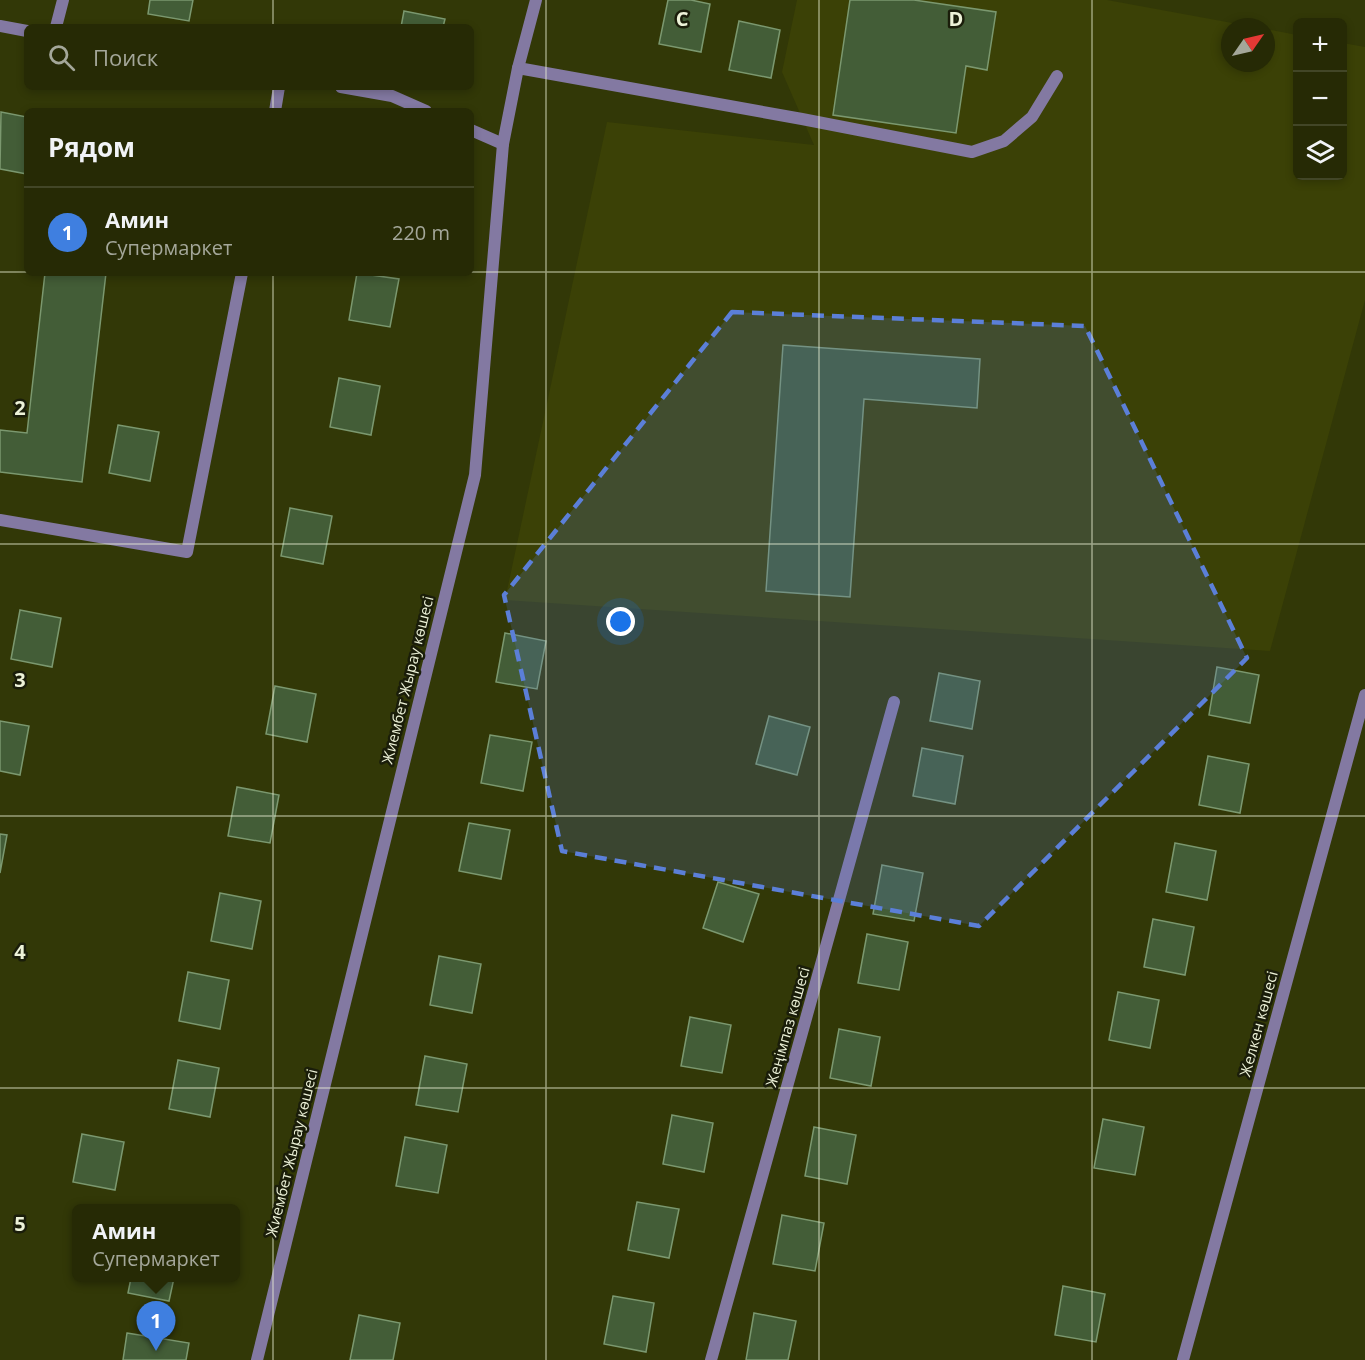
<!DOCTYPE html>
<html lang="ru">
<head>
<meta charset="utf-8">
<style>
	body { margin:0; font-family:"Open Sans",sans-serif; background:#323613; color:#f1f3f6 }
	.controls { position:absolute; right:18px; top:18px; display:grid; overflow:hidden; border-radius:9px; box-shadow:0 3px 9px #0003 }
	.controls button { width:54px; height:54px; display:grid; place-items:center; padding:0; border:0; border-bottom:2px solid #424627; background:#262a05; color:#f1f3f6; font:30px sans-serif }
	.compass { position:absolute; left:1221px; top:18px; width:54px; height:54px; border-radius:50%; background:#262a05; box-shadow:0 3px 9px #0003; rotate:56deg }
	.you { position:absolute; left:621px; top:622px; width:21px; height:21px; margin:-15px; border:4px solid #fff; border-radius:50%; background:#1a73e8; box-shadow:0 0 0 9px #1a73e833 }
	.badge { display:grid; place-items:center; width:39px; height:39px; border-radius:50%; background:#bca0f2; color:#fff; font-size:20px; font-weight:700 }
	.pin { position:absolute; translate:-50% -50px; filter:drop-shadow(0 2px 3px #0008) }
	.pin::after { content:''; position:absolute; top:32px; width:21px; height:18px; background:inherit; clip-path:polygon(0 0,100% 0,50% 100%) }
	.popup { position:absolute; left:72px; top:1204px; width:168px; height:78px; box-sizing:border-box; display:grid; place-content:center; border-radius:9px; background:#262a05; filter:drop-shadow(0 2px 4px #0005); font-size:20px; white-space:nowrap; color:#a4a79a }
	.popup b { font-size:22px; color:#f1f3f6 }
	.popup::after { content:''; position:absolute; left:50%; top:100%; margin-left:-12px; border:12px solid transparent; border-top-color:#262a05 }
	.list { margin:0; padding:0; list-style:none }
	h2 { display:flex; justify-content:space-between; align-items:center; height:78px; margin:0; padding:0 24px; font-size:26px }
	h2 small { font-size:20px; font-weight:400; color:#a4a79a }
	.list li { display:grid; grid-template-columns:39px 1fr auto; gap:18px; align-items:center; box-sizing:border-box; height:90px; padding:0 24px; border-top:2px solid #424627 }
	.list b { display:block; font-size:22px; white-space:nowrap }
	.list p { margin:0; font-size:20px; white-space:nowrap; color:#a4a79a }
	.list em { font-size:20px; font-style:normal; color:#a4a79a }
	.icon { flex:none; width:33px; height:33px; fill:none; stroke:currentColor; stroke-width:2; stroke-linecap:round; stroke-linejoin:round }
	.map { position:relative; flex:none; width:1365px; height:1360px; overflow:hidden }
	.search { position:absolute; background:#262a05; box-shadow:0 3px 9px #0003; left:24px; top:24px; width:450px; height:66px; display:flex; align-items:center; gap:15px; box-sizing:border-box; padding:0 21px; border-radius:9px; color:#a4a79a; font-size:22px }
	.panel { position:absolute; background:#262a05; box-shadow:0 3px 9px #0003; left:24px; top:108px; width:450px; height:168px; border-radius:9px }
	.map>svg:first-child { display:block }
</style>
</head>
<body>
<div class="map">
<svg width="1365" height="1360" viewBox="0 0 1365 1360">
	<rect width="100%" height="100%" fill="#323807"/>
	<path fill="#3b4106" d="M797 0H1107L1254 27H1230V63H1266V29L1297 35 1298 176H1342L1343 43 1365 47V300L1270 651 505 600 607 122 814 145 782 72Z"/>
	<g fill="#435d37" stroke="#7b986f" stroke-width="1.5">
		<path d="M150 0H193L189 21 148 14Z"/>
		<path d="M668 0H691L710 4 701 52 659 44Z"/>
		<path d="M850 0H914L996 12 987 70 966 66 956 133 833 115Z"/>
		<path d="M404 11 445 19 443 27H401Z"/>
		<path d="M739 21 780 30 771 78 729 70Z"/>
		<path d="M1 112 27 117V174L0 169Z"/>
		<path d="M45 273H106L82 482 0 472V430L27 433Z"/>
		<path d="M357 273 399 279 390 327 349 320Z"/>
		<path d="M783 345 980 359 977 408 864 399 850 597 766 591Z"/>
		<path d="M339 378 380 386 371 435 330 427Z"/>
		<path d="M118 425 159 432 150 481 109 473Z"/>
		<path d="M290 508 332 516 323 564 281 556Z"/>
		<path d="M20 610 61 618 52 667 11 659Z"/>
		<path d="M505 633 546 641 537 689 496 682Z"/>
		<path d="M1217 667 1259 675 1250 723 1209 715Z"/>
		<path d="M939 673 980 681 972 729 930 721Z"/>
		<path d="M275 686 316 694 307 742 266 734Z"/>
		<path d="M769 716 810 727 797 775 756 764Z"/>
		<path d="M0 721 29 726 20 775 0 771Z"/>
		<path d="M490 735 532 742 523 791 481 783Z"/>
		<path d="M922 748 963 756 955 804 913 796Z"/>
		<path d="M1208 756 1249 764 1240 813 1199 805Z"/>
		<path d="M237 787 279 795 270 843 228 836Z"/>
		<path d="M469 823 510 830 501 879 459 871Z"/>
		<path d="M0 834 7 835 0 873Z"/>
		<path d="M1175 843 1216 851 1207 900 1166 892Z"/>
		<path d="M882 865 923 873 914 921 873 914Z"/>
		<path d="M718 882 759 894 743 942 703 928Z"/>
		<path d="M220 893 261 901 252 949 211 941Z"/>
		<path d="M1153 919 1194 927 1185 975 1144 967Z"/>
		<path d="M867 934 908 942 899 990 858 983Z"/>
		<path d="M439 956 481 964 472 1013 430 1005Z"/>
		<path d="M188 972 229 980 220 1029 179 1021Z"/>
		<path d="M1118 992 1159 1000 1150 1048 1109 1040Z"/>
		<path d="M690 1017 731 1025 722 1073 681 1066Z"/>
		<path d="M839 1029 880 1037 871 1086 830 1078Z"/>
		<path d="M425 1056 467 1064 458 1112 416 1105Z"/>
		<path d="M178 1060 219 1068 210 1117 169 1109Z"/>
		<path d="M672 1115 713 1123 704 1172 663 1164Z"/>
		<path d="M1103 1119 1144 1127 1135 1175 1094 1168Z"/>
		<path d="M814 1127 856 1135 847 1184 805 1176Z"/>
		<path d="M82 1134 124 1142 115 1190 73 1182Z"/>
		<path d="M405 1137 447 1145 438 1193 396 1186Z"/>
		<path d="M637 1202 679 1209 669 1258 628 1250Z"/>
		<path d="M782 1215 824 1223 815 1271 773 1264Z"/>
		<path d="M131 1278H174L169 1301 128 1293Z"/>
		<path d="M1063 1286 1105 1294 1096 1342 1055 1335Z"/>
		<path d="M613 1296 654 1303 646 1352 604 1344Z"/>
		<path d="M754 1313 796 1321 788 1360H746Z"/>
		<path d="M359 1315 400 1323 393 1360H350Z"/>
		<path d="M127 1333 189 1343 186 1360H123Z"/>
	</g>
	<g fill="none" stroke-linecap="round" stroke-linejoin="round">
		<g stroke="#8379a2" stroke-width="12">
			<path d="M518 68 802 119 972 152 1004 141 1032 117 1057 76"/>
			<path d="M275 111 279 87"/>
			<path d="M0 520 187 552 242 273"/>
		</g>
		<g stroke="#8379a2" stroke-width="12">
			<path d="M0 26 27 31"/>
			<path d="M56 27 63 0"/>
			<path d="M341 87 392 96 426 111"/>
			<path d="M471 130 503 144"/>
			<path d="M257 1360 475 475 503 144 518 68 536 0"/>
			<path d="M711 1360 894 702"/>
			<path d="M1183 1360 1365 695"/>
		</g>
	</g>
	<path fill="#5b7fd8" fill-opacity="0.2" stroke="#5b7fd8" stroke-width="4.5" stroke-dasharray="12 8" stroke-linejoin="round" d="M732 312 1085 326 1247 658 979 926 562 851 504 595Z"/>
	<path fill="none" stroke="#edf2d8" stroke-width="1.5" stroke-opacity="0.55" d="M273 0V27M546 0V1360M819 0V1360M1092 0V1360M273 87V111M0 272H27M471 272H1365M273 273V1360M0 544H1365M0 816H1365M0 1088H1365"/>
	<g text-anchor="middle" stroke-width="5" stroke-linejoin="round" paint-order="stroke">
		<g font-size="15" fill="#edf2d8" stroke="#1a1d0a">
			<text transform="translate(408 680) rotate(-76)" y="5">Жиембет Жырау көшесі</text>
			<text transform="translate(1259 1024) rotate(-75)" y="5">Желкен көшесі</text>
			<text transform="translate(788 1027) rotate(-74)" y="5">Жеңімпаз көшесі</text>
			<text transform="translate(292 1153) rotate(-76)" y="5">Жиембет Жырау көшесі</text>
		</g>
	</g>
	<g font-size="20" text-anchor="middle" font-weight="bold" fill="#edf2d8" stroke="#1a1d0a" stroke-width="5" stroke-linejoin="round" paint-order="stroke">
		<text x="682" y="26">C</text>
		<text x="956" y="26">D</text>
		<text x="20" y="415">2</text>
		<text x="20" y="687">3</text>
		<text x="20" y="959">4</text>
		<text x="20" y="1231">5</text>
	</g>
</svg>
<div class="controls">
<button>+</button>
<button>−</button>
<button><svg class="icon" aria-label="layers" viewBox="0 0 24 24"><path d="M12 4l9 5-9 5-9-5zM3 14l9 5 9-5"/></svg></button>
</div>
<svg class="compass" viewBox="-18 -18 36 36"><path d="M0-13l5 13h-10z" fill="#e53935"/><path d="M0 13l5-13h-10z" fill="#a4a79a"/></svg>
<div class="you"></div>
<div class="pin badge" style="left:156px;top:1351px;background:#3f7fe0">1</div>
<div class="popup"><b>Амин</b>Супермаркет</div>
<div class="search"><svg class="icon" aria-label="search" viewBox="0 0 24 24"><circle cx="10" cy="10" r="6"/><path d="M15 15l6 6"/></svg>Поиск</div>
<section class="panel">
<h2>Рядом<small></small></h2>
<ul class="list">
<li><span class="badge" style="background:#3f7fe0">1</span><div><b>Амин</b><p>Супермаркет</p></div><em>220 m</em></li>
</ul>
</section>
</div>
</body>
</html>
